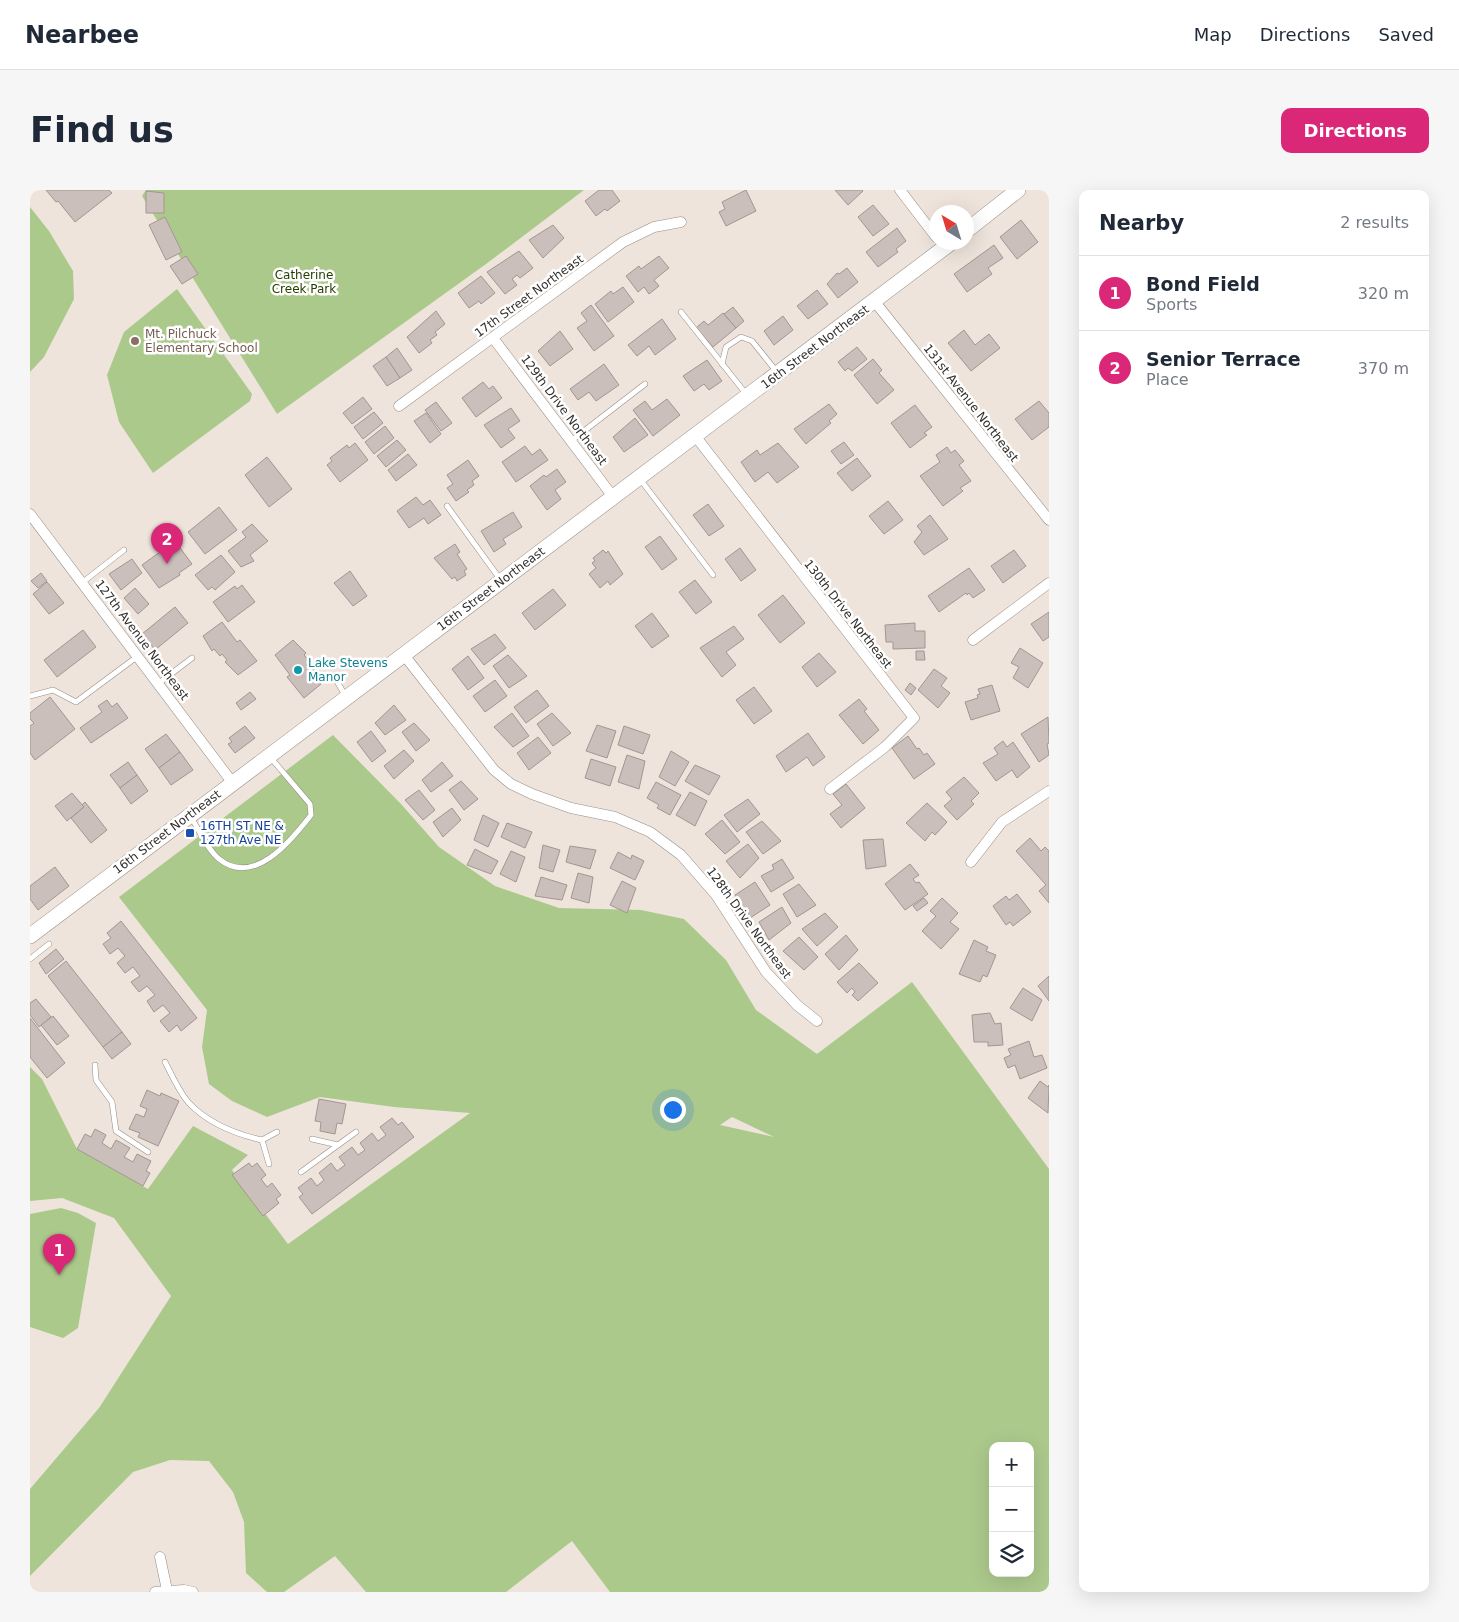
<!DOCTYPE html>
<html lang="en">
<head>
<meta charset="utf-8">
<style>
	body { margin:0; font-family:"DejaVu Sans",sans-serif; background:#f6f6f7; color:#1f2937 }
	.controls { position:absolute; right:15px; bottom:15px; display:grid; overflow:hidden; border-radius:10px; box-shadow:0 5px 20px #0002 }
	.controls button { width:45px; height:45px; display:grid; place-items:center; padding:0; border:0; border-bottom:1px solid #e0e1e3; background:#fff; color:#1f2937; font:25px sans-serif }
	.compass { position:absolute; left:899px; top:15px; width:45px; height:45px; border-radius:50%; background:#fff; box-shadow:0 5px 20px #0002; rotate:322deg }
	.you { position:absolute; left:642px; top:919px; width:18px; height:18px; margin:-12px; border:4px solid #fff; border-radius:50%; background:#1a73e8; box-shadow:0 0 0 8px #1a73e833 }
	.badge { display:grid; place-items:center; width:32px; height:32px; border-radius:50%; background:#db2777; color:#fff; font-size:16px; font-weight:700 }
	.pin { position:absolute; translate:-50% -41px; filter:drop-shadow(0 1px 2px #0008) }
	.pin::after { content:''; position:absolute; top:26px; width:18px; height:15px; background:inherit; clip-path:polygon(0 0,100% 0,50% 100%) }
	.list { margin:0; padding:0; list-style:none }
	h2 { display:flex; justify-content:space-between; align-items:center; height:65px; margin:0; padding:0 20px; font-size:21px }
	h2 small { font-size:16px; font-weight:400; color:#747a83 }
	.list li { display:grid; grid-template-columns:32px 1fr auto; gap:15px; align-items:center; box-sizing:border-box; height:75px; padding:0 20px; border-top:1px solid #e0e1e3 }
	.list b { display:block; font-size:19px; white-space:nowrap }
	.list p { margin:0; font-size:16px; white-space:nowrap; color:#747a83 }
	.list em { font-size:16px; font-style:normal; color:#747a83 }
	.icon { flex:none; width:28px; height:28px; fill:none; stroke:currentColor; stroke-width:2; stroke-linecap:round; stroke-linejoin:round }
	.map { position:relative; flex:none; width:1019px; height:1402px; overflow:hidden; border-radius:10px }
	header { display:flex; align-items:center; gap:30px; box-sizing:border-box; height:70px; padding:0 25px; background:#fff; border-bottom:1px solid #e0e1e3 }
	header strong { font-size:24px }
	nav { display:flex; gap:28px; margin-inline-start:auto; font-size:18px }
	.intro { display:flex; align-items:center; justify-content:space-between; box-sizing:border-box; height:120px; padding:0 30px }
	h1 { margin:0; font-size:35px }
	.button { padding:12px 22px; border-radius:10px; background:#db2777; color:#fff; font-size:18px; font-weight:700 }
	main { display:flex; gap:30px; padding:0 30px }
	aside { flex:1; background:#fff; border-radius:10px; box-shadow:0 5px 20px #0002 }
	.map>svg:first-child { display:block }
</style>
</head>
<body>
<header>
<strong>Nearbee</strong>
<nav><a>Map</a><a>Directions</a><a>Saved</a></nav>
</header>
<div class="intro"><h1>Find us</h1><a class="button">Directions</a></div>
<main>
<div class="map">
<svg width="1019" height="1402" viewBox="0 0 1019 1402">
	<rect width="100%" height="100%" fill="#eee4dc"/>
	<g fill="#acc98c" fill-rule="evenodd">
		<path d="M116 0H554L456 74 247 224 112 6Z"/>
		<path d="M0 17 19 41 43 81 44 109 14 167 0 182Z"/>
		<path d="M147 99 222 204 220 211 123 283 89 232 77 185 94 142Z"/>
		<path d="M303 545 371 614 409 657 465 696 529 718 611 720 654 729 696 770 726 820 787 864 882 792 1019 979V1402H580L542 1351 476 1402H336L305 1366 254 1402H237L216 1383 214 1332 203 1302 179 1271 140 1270 103 1282 0 1386V1299L69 1218 141 1106 84 1028 32 1008 0 1011V877L12 889 47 959 118 999 163 936 218 965 202 980 258 1054 440 923 364 917 290 907 237 927 202 911 179 894 172 857 177 820 89 707ZM702 927 744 947 690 935ZM963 1256H1000V1383H963Z"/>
		<path d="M31 1018 48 1023 66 1033 48 1138 33 1148 0 1137V1024Z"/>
	</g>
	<g fill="#cbbfbb" stroke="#a29692">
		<path d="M16 0H79L82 3 45 32 28 11 26 12Z"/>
		<path d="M569 0H582L590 11 577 21 575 19 566 26 555 11Z"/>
		<path d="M716 0 726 21 696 36 689 22 695 19 692 12Z"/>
		<path d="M805 0H832L833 1 818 15Z"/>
		<path d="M116 1 134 3V23H116Z"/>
		<path d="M843 15 859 34 843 46 828 27Z"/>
		<path d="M135 27 152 62 136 70 119 35Z"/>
		<path d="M991 30 1008 52 987 69 970 47Z"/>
		<path d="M523 35 534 48 513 68 499 50Z"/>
		<path d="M867 38 876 51 866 59 868 62 848 77 836 62Z"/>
		<path d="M964 55 973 68 958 78 962 84 937 102 924 84Z"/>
		<path d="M489 61 503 78 490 88 487 85 482 89 487 95 475 104 457 82Z"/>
		<path d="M156 66 168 84 152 94 140 76Z"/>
		<path d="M629 66 639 78 624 90 629 96 619 104 614 97 608 102 596 86 609 76 611 79Z"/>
		<path d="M817 78 828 92 808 108 797 94 807 83 809 84Z"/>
		<path d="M451 86 465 103 451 114 449 111 439 118 428 103Z"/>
		<path d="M593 97 604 112 578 132 565 114 581 101 583 104Z"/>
		<path d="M787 100 798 114 778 129 767 116Z"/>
		<path d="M561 115 584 146 564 161 547 138 557 131 551 123Z"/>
		<path d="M703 117 714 131 706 138 694 124Z"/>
		<path d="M406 121 415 134 405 142 407 145 400 150 402 153 389 163 377 147Z"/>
		<path d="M693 123 706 138 683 157 666 138 674 131 678 135Z"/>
		<path d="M753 126 763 140 744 155 734 141Z"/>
		<path d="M632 129 646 149 625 165 619 156 607 166 598 155Z"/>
		<path d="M934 140 945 155 959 144 970 158 941 181 918 153Z"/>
		<path d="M530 141 543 159 520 176 508 161Z"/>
		<path d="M827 157 837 169 822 181 818 178 815 181 808 172Z"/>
		<path d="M367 158 382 180 370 188 356 167Z"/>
		<path d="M356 167 370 188 357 196 343 176Z"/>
		<path d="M843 169 852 180 849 183 864 200 847 214 824 185Z"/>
		<path d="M677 170 692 191 679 200 674 194 664 201 653 186Z"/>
		<path d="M574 174 589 195 566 211 559 202 548 210 540 199Z"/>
		<path d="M453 192 459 199 463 196 472 208 446 227 432 208Z"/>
		<path d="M333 207 342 219 322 234 313 223Z"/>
		<path d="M637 209 650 225 623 246 603 220 615 211 622 220Z"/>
		<path d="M1009 211 1019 223V237L1002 250 985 229Z"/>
		<path d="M406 212 422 233 411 241 395 220Z"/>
		<path d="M799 214 807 224 799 231 801 233 776 254 764 239Z"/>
		<path d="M885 215 902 237 894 243 897 245 880 258 861 233Z"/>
		<path d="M481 218 490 231 478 239 485 248 471 258 454 235Z"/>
		<path d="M344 222 353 233 333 249 324 237Z"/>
		<path d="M396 223 411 244 400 253 384 231Z"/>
		<path d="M605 228 618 245 594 262 583 247Z"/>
		<path d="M355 236 364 248 344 264 335 252Z"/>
		<path d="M367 250 376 260 356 277 347 266Z"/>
		<path d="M814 252 824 265 811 274 801 261Z"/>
		<path d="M325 253 338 270 310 292 297 275 302 271 300 268 317 255 319 258Z"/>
		<path d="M748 253 769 277 747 293 738 282 725 292 711 272 727 260 730 265Z"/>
		<path d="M495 256 502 265 510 259 518 270 486 292 472 272Z"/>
		<path d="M917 257 921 263 925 260 934 271 929 275 941 291 930 298 933 301 913 316 890 286 910 272 906 265Z"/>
		<path d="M378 264 387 275 366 291 358 280Z"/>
		<path d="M237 267 262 299 239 317 215 285Z"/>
		<path d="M827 268 841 286 822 301 807 283Z"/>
		<path d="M438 270 449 286 442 291 444 295 437 300 439 302 426 311 417 298 423 294 417 285Z"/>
		<path d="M527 279 536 292 525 300 531 309 517 320 500 296 514 285 516 287Z"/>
		<path d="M386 307 393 315 400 310 411 325 398 334 394 328 379 338 367 321Z"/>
		<path d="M858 311 873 330 854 344 839 326Z"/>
		<path d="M678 314 694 336 679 346 663 325Z"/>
		<path d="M189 317 207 340 175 364 158 342Z"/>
		<path d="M483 322 492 337 473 349 476 354 464 362 451 341Z"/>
		<path d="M900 325 918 349 894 365 884 352 892 342 887 336Z"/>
		<path d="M222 334 238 351 220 365 224 371 211 377 198 361 216 347 212 342Z"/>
		<path d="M630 346 647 369 632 380 615 357Z"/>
		<path d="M145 351 162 374 149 383 150 385 129 398 112 375Z"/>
		<path d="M425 354 430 362 427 364 437 379 434 381 436 385 427 391 425 387 422 389 404 368Z"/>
		<path d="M710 358 726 380 711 391 695 369Z"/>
		<path d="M573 360 576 363 578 361 593 384 580 395 578 391 570 398 559 384 566 378 562 373 565 371 563 368Z"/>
		<path d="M984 360 996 376 973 393 961 376Z"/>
		<path d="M191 365 205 382 185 400 182 397 178 400 165 385Z"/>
		<path d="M102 369 112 383 91 400 79 384Z"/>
		<path d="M939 378 955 400 943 408 939 403 937 405 936 403 909 422 898 406Z"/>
		<path d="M320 381 337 406 323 416 304 393Z"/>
		<path d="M11 383 17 391 8 398 1 391Z"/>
		<path d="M665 390 682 412 666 424 649 402Z"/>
		<path d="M17 392 34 413 19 424 3 404Z"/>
		<path d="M212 395 225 412 198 432 183 412 205 396 207 399Z"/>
		<path d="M105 398 119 414 108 424 94 408Z"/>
		<path d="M523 399 536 415 505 440 492 423Z"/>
		<path d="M753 405 775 433 750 453 728 425Z"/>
		<path d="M145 417 158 433 125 460 112 444Z"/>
		<path d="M1019 422V447L1013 451 1001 434Z"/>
		<path d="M622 423 639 446 622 458 605 436Z"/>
		<path d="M192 432 207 452 210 450 227 471 208 485 195 472 197 470 192 464 190 466 184 459 182 461 173 446Z"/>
		<path d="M885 433V441H895V458L863 459V452H856L855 435Z"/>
		<path d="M704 436 714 449 696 462 706 475 692 487 670 458Z"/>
		<path d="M53 440 66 457 27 487 14 470Z"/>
		<path d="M465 444 476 458 454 475 441 459Z"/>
		<path d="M263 450 276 463 274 465 280 472 276 475 281 481 284 479 289 485 286 487 291 494 274 508 257 487 260 485 245 465Z"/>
		<path d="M990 458 1013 473 998 498 983 488 989 477 981 473Z"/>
		<path d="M886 461H894L895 470H886Z"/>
		<path d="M789 463 806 482 787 497 772 477Z"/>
		<path d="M478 465 497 486 479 498 463 476Z"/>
		<path d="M438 466 454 488 438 500 422 479Z"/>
		<path d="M904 479 917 488 911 496 920 503 908 518 888 500Z"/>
		<path d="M465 490 477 506 455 522 443 506Z"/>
		<path d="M880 493 886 498 881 505 875 500Z"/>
		<path d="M962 495 970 521 941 530 935 512 948 508 947 505 950 504 948 499Z"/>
		<path d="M724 497 742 521 724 534 706 510Z"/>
		<path d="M507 500 519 516 496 533 484 517Z"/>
		<path d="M220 502 226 509 211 520 206 513Z"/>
		<path d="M20 507 45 539 5 570 0 563V536L4 533 0 529V523Z"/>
		<path d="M829 509 837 519 834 521 849 540 833 554 809 525Z"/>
		<path d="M77 510 82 517 87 513 98 528 61 553 50 538 72 522 68 516Z"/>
		<path d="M364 515 376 530 355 545 345 533Z"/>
		<path d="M482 523 499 546 483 557 464 537Z"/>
		<path d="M522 523 541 543 523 556 507 534Z"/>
		<path d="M1018 527 1019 553 1017 554 1019 565 1009 572 991 544Z"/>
		<path d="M384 533 400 550 386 561 372 542Z"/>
		<path d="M567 535 586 541 577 568 556 561Z"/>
		<path d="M215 536 225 548 205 563 198 554 202 552 199 548Z"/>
		<path d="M594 536 620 545 613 564 588 555Z"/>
		<path d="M341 541 356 561 342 572 327 552Z"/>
		<path d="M778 543 795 567 783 576 777 567 756 582 746 566Z"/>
		<path d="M136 544 150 562 129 578 115 559Z"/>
		<path d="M878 546 887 559 889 558 894 565 897 563 905 574 884 589 862 558Z"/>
		<path d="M508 547 521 563 499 580 487 563Z"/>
		<path d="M973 551 977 557 983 552 1000 577 987 588 982 580 966 591 953 573 968 564 964 558Z"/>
		<path d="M374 560 384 571 364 589 354 576Z"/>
		<path d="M641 561 659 572 645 596 629 587Z"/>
		<path d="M150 562 163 580 141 595 129 578Z"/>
		<path d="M597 565 615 571 609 599 588 592Z"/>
		<path d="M561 569 586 577 580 596 555 588Z"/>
		<path d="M98 572 107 585 90 598 80 585Z"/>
		<path d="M412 572 423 586 401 602 392 590Z"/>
		<path d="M665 575 690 586 679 605 655 591Z"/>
		<path d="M107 585 118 601 101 614 90 598Z"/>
		<path d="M934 587 949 603 941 611 944 614 927 630 914 616 922 609 916 602Z"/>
		<path d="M431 591 448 609 434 620 419 600Z"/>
		<path d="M626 592 651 605 640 625 627 618 629 615 617 608Z"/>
		<path d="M816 594 835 618 811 638 800 624 812 615 803 604Z"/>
		<path d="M389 600 405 620 393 630 375 610Z"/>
		<path d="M660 602 677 611 665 636 646 625Z"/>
		<path d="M42 603 54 617 37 631 25 616Z"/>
		<path d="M718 609 730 624 707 642 694 625Z"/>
		<path d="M55 612 77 640 61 653 41 628 54 617 52 615Z"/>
		<path d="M897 613 917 632 905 645 902 642 895 651 876 633Z"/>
		<path d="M422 618 431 630 413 647 403 632Z"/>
		<path d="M453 625 469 633 458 657 444 650Z"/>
		<path d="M692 630 710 652 695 664 675 644Z"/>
		<path d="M732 631 751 651 733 664 716 642Z"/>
		<path d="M477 633 502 642 495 658 471 647Z"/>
		<path d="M1000 648 1011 661 1015 657 1019 661V713L1009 701 1016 695 986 661Z"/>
		<path d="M853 649 856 676 836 679 833 650Z"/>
		<path d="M718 654 729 668 710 688 696 671Z"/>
		<path d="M513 655 530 660 523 682 509 678Z"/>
		<path d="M540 656 566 660 560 679 536 672Z"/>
		<path d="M445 659 468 671 461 684 437 675Z"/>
		<path d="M481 661 495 667 486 692 470 684Z"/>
		<path d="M588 662 601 669 602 665 614 671 605 690 580 678Z"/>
		<path d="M752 669 764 688 741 702 731 686 744 679 742 675Z"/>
		<path d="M880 674 889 685 883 689 886 693 889 692 898 704 875 720 855 694Z"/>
		<path d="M25 677 39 696 8 720 0 709V696Z"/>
		<path d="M548 683 563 687 559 713 541 708Z"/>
		<path d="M511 687 537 695 532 710 505 706Z"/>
		<path d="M592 691 606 698 597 723 580 715Z"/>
		<path d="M725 692 740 715 720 728 705 705Z"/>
		<path d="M769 694 786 715 767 727 753 704Z"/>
		<path d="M987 704 1001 722 983 736 980 732 976 735 963 716 976 706 979 710Z"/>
		<path d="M894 708 898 713 887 721 883 716Z"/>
		<path d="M912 708 928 723 920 732 929 739 911 759 892 741 906 726 900 721Z"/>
		<path d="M752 717 761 733 739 750 729 732Z"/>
		<path d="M795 723 808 737 787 756 772 739Z"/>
		<path d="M91 731 167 828 151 841 147 835 139 842 130 831 140 823 133 815 124 822 117 811 125 805 117 796 109 802 101 792 110 786 103 777 95 783 87 773 95 766 88 758 80 764 73 754 81 748 77 743Z"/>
		<path d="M816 745 828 760 809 780 795 764Z"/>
		<path d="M769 747 788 767 774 780 753 761Z"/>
		<path d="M944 750 958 757 956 761 966 765 957 787 953 785 950 792 929 784Z"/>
		<path d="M26 759 34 769 16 784 9 773Z"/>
		<path d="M36 771 92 842 73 857 18 786Z"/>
		<path d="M829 773 848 793 828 811 822 805 825 802 822 798 817 803 807 792Z"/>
		<path d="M1019 786V811L1008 796Z"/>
		<path d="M993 798 1012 810 1002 831 980 818Z"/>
		<path d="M6 809 21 827 9 837 0 825V813Z"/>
		<path d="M960 823 965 834 971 833 973 855 958 856V852H944L942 825Z"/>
		<path d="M23 826 39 846 27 855 11 835Z"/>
		<path d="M0 828 35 873 17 888 0 867Z"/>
		<path d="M92 842 101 854 82 869 73 857Z"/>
		<path d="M999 851 1004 867 1012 865 1017 878 990 889 985 875 978 878 974 868 981 865 978 859Z"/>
		<path d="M1010 891 1018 897 1019 895 1018 923 998 908Z"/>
		<path d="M117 900 130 906 131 903 149 911 128 956 108 947 110 943 99 939 106 924 114 927 117 919 110 916Z"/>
		<path d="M289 909 316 914 312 934 307 933 305 944 290 941 291 932 285 931Z"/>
		<path d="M362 928 368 935 372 932 384 947 282 1024 269 1007 273 1004 268 998 281 988 287 996 294 990 289 983 301 973 307 981 315 975 309 967 322 957 328 965 335 960 330 953 342 943 348 951 356 945 350 937Z"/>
		<path d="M65 939 76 945 72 953 81 959 86 950 100 958 94 967 103 972 107 964 121 971 116 981 120 983 113 996 47 959 55 944 61 947Z"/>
		<path d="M219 973 222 977 227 973 236 985 231 989 237 997 242 993 251 1005 246 1009 249 1013 233 1026 202 985Z"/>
	</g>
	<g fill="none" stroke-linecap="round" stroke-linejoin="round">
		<defs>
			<g id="lane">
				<path d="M651 122 717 205"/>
				<path d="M692 174 696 157 711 147 722 151 747 182"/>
				<path d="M541 251 615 194"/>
				<path d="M610 289 683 385"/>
				<path d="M417 316 470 389"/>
				<path d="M53 392 94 360"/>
				<path d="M305 488 316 507"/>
				<path d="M129 493 162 468"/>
				<path d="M0 506 23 500 46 512 108 466"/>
				<path d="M161 627C169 640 177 659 189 669 224 697 261 651 281 625L280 614 241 568"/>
				<path d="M0 769 19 754"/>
				<path d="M135 872C142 885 149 902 159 913 178 933 205 944 232 950L247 942"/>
				<path d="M65 875 66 890 82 912 86 941 118 962"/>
				<path d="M282 949 308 955 326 942"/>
				<path d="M232 950 239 974"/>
				<path d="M271 982 308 955"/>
			</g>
			<g id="street">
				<path d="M870 0 906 47"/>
				<path d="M845 112 1019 330"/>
				<path d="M463 148 584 308"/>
				<path d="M369 216 593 52 624 37 651 32"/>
				<path d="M666 247 884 528 855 557 800 599"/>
				<path d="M0 324 202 592"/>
				<path d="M943 450 1019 393"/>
				<path d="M374 465 464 580 481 594 502 604 541 618 585 627 620 642 651 665 686 705 736 782 767 815 787 831"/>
				<path d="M941 672 972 632 1019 601"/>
				<path d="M130 1367 137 1400"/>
				<path d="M125 1402 154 1400 163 1402"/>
			</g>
			<g id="secondary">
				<path d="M936 41 988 0"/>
				<path d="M0 746 922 52"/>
			</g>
		</defs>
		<use href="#lane" stroke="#968d86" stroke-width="6"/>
		<use href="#street" stroke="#968d86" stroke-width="11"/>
		<use href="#secondary" stroke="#968d86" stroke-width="16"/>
		<use href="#lane" stroke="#fff" stroke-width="5"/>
		<use href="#street" stroke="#fff" stroke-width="10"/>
		<use href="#secondary" stroke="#fff" stroke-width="15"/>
	</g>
	<circle fill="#8d6e63" stroke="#fff" stroke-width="2" cx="105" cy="151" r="5"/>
	<circle fill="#0f9aa8" stroke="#fff" stroke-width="2" cx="268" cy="480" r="5"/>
	<rect fill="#1a4fb4" stroke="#fff" stroke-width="2" x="155" y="638" width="10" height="10" rx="2.5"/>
	<g text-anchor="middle" stroke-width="5" stroke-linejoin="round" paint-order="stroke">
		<g font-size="12" fill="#273e00" stroke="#fff">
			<text x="274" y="89">Catherine<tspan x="274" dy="14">Creek Park</tspan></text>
		</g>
		<g font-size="12" fill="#312e2b" stroke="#fff">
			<text transform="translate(499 106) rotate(-36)" y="4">17th Street Northeast</text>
			<text transform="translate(785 157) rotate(-37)" y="4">16th Street Northeast</text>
			<text transform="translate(941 213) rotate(52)" y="4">131st Avenue Northeast</text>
			<text transform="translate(534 220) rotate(53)" y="4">129th Drive Northeast</text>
			<text transform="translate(461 399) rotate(-37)" y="4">16th Street Northeast</text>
			<text transform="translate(818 424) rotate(52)" y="4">130th Drive Northeast</text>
			<text transform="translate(112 450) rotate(53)" y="4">127th Avenue Northeast</text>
			<text transform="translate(137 642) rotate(-37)" y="4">16th Street Northeast</text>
			<text transform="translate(719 733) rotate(54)" y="4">128th Drive Northeast</text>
		</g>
		<g font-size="12" fill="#785e54" stroke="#fff" text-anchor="start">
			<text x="115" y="148">Mt. Pilchuck<tspan x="115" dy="14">Elementary School</tspan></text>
		</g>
		<g font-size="12" fill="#0d838f" stroke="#fff" text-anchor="start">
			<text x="278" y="477">Lake Stevens<tspan x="278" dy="14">Manor</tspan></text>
		</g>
		<g font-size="12" fill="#164399" stroke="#fff" text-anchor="start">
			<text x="170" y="640">16TH ST NE &amp;<tspan x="170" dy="14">127th Ave NE</tspan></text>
		</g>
	</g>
</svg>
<div class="controls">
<button>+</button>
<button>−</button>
<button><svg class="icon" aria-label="layers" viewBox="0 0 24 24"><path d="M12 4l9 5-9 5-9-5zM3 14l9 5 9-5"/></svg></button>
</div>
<svg class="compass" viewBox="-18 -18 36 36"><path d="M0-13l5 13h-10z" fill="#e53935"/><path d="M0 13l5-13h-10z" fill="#747a83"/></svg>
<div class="you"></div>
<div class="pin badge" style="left:29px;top:1085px">1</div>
<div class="pin badge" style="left:137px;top:374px">2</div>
</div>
<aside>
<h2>Nearby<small>2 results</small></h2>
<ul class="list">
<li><span class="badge">1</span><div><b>Bond Field</b><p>Sports</p></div><em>320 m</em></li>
<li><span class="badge">2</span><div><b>Senior Terrace</b><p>Place</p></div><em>370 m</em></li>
</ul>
</aside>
</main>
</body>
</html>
